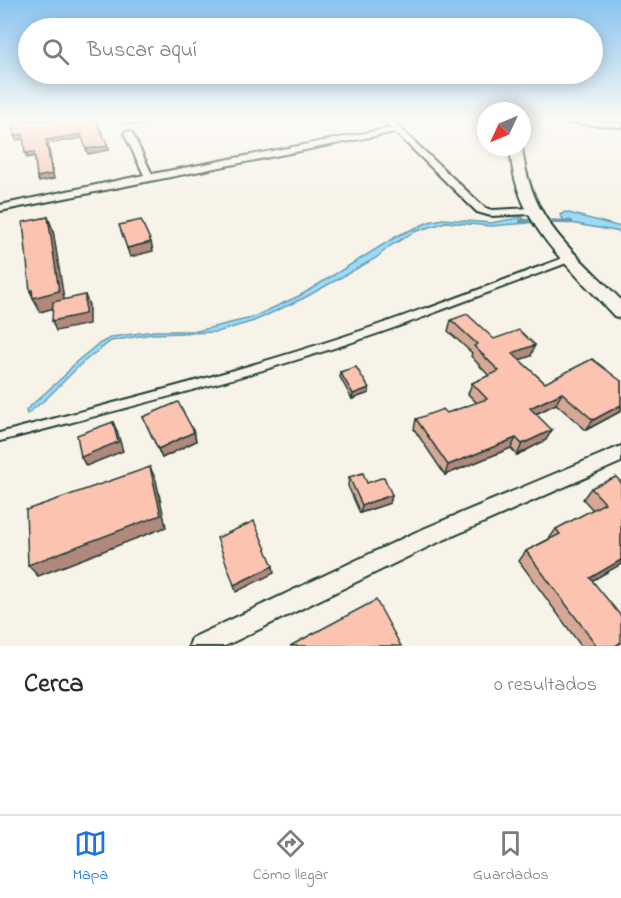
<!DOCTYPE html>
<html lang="es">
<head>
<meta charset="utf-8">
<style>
	body { margin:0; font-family:"Indie Flower",sans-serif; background:#f7f7f7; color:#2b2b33 }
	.compass { position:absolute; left:477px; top:102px; width:54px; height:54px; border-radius:50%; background:#fff; box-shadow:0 3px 15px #0003; rotate:226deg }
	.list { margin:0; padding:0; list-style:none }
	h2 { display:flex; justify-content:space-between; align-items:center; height:78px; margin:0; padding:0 24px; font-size:26px }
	h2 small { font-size:20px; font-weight:400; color:#7c7c81 }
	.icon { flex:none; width:33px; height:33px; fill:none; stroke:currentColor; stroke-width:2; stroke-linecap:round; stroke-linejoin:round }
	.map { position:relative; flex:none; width:621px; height:646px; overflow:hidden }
	.search { position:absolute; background:#fff; box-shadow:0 3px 15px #0003; left:18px; right:18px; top:18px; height:66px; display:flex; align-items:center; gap:15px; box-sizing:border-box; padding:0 21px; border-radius:33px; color:#7c7c81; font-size:22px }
	.sheet { height:168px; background:#fff }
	nav { display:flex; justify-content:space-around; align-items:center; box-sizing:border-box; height:84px; border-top:2px solid #e1e1e2; background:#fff; font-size:16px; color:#7c7c81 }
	nav a { display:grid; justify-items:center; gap:3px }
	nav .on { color:#1a73e8 }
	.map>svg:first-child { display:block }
</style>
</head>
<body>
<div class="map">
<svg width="621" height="646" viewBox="0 0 621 646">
	<rect width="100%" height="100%" fill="#f7f3e8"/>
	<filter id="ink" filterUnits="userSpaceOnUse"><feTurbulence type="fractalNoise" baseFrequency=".0167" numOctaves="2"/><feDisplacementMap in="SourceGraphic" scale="12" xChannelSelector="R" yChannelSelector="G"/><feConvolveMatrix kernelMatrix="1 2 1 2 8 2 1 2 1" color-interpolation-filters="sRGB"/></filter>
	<g filter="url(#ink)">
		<g fill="#9adbfc" stroke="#699cac" stroke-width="1.5">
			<path d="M565 212 621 227V232L565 222 560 215Z"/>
			<path d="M522 217 527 223 491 226 446 222 414 232 390 246 376 258 304 298 254 321 217 332 151 334 111 341 82 363 47 398 27 414 26 410 64 376 76 362 97 345 112 337 154 331H197L251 318 301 295 399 235 429 222 443 219 491 223Z"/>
		</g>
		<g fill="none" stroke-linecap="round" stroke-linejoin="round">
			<path stroke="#699cac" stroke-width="4.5" d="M521 221 571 222"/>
			<defs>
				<path id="service-far1" d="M422 314 569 259"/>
				<path id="service" d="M0 437C143 399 287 364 426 312"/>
				<g id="minor">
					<path d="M119 120H157C148 125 126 125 119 120Z"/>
					<path d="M383 120H391L485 208 492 210 532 208 537 211 532 214 491 216 477 212 395 132 0 211V205L144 175 124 133 128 131 132 133 152 174 391 128Z"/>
					<path d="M554 120 621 123V127L557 122Z"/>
					<path d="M621 446V462L430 546 225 646H189L192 638 416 532Z"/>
				</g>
				<path id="secondary" d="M510 147H522C530 222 573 250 621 300V318L614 316C566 261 515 226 510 147Z"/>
			</defs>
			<use href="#service-far1" stroke="#1f3d34" stroke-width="10"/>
			<use href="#service" stroke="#1f3d34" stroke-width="12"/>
			<use href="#minor" stroke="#1f3d34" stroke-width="4"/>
			<use href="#secondary" stroke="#1f3d34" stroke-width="4"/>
			<use href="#service-far1" stroke="#f7f3e8" stroke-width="6"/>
			<use href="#service" stroke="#f7f3e8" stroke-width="8"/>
			<use href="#minor" fill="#f7f3e8" fill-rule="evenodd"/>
			<use href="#secondary" fill="#f7f3e8" fill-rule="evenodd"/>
		</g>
		<g fill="#d8a897" stroke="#1f3d34" stroke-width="1.5">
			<path d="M451 320 531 356 519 360 545 383 621 381V411L586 430 556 404 536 414 546 440 517 455 511 448 445 475 414 429 416 419 447 413 477 403 468 394 472 383 489 376 471 356 472 353 448 331Z"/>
			<path d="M340 372 369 388V393L352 399 340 377Z"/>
			<path d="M143 417 194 432 196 441 162 458Z"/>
			<path d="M349 477 367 483 392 495 390 503 360 513 348 486Z"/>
			<path d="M621 482V564L592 580 621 643 616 646H581L519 561 526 551 549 539 556 529 593 510 583 499 591 488Z"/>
		</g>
		<g fill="#b0887b" stroke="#1f3d34" stroke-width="1.5">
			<path d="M23 134 25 139 16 140 14 136Z"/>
			<path d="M81 134 82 138 48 144 54 179 39 182 37 177 46 140Z"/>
			<path d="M108 146 109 150 88 154 86 149Z"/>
			<path d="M34 152 36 156 27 158 25 153Z"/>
			<path d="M48 217 53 230 65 305 40 312 30 291 32 290Z"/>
			<path d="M151 242 153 251 130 257 127 248Z"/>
			<path d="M85 295 89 305V324L56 331 52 321Z"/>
			<path d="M535 345 531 356 507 364 512 353Z"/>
			<path d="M369 388V393L352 399 353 394Z"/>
			<path d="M562 393 556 404 525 419 530 408Z"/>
			<path d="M621 405V411L586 430 593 420Z"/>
			<path d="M113 422 117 431 123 451 86 466 81 457Z"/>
			<path d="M552 430 546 440 517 455 522 444Z"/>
			<path d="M194 432 196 441 162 458 158 449Z"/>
			<path d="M516 438 511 448 445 475 448 465Z"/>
			<path d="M150 467 156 480 166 527 38 576 28 565Z"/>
			<path d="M392 495 390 503 360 513 362 505Z"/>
			<path d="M621 560V564L581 587 590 578Z"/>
			<path d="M273 566 274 573 236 592 234 585Z"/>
		</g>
		<g fill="#fbc3b0" stroke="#1f3d34" stroke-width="1.5">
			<path d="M13 120H96L108 146 86 149 81 134 46 140 52 174 37 177 34 152 25 153 23 134 14 136Z"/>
			<path d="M48 217 59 291 33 298 32 290 30 291 23 222Z"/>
			<path d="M141 220 151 242 127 248 119 225Z"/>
			<path d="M85 295V314L52 321 53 302Z"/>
			<path d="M467 314 494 339 519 330 535 345 512 353 545 383 592 359 621 381V405L593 420 562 393 530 408 552 430 522 444 516 438 448 465 416 419 443 409 447 413 487 399 472 383 499 371 474 346 477 344 451 320Z"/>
			<path d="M356 367 369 388 353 394 340 372Z"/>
			<path d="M178 402 194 432 158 449 143 417Z"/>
			<path d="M113 422 118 442 81 457 77 435Z"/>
			<path d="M150 467 161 515 28 565 26 510Z"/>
			<path d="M363 473 367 483 384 477 392 495 362 505 349 477Z"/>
			<path d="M616 477 621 482V560L590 578 621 616V642L615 646H597L526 551 560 534 556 529 605 503 591 488Z"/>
			<path d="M254 521 273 566 234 585 217 538Z"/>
			<path d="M376 600 401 646H290Z"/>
		</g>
	</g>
	<linearGradient id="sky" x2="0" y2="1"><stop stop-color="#89c4f0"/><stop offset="0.57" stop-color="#fbfaf5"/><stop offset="1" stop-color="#fbfaf5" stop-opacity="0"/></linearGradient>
	<rect width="621" height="210" fill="url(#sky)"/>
</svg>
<svg class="compass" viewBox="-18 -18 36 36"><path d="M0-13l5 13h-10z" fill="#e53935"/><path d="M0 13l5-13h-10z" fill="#7c7c81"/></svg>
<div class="search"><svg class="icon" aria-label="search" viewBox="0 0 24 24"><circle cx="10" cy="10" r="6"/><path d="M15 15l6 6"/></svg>Buscar aquí</div>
</div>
<section class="sheet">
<h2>Cerca<small>0 resultados</small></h2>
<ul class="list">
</ul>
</section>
<nav>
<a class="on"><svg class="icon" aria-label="map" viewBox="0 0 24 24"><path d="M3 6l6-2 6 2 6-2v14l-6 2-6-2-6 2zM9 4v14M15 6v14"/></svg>Mapa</a>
<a><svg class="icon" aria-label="directions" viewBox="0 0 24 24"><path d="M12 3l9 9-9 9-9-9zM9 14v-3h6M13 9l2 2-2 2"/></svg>Cómo llegar</a>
<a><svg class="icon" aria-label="saved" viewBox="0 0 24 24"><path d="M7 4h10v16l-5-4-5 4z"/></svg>Guardados</a>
</nav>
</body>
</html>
